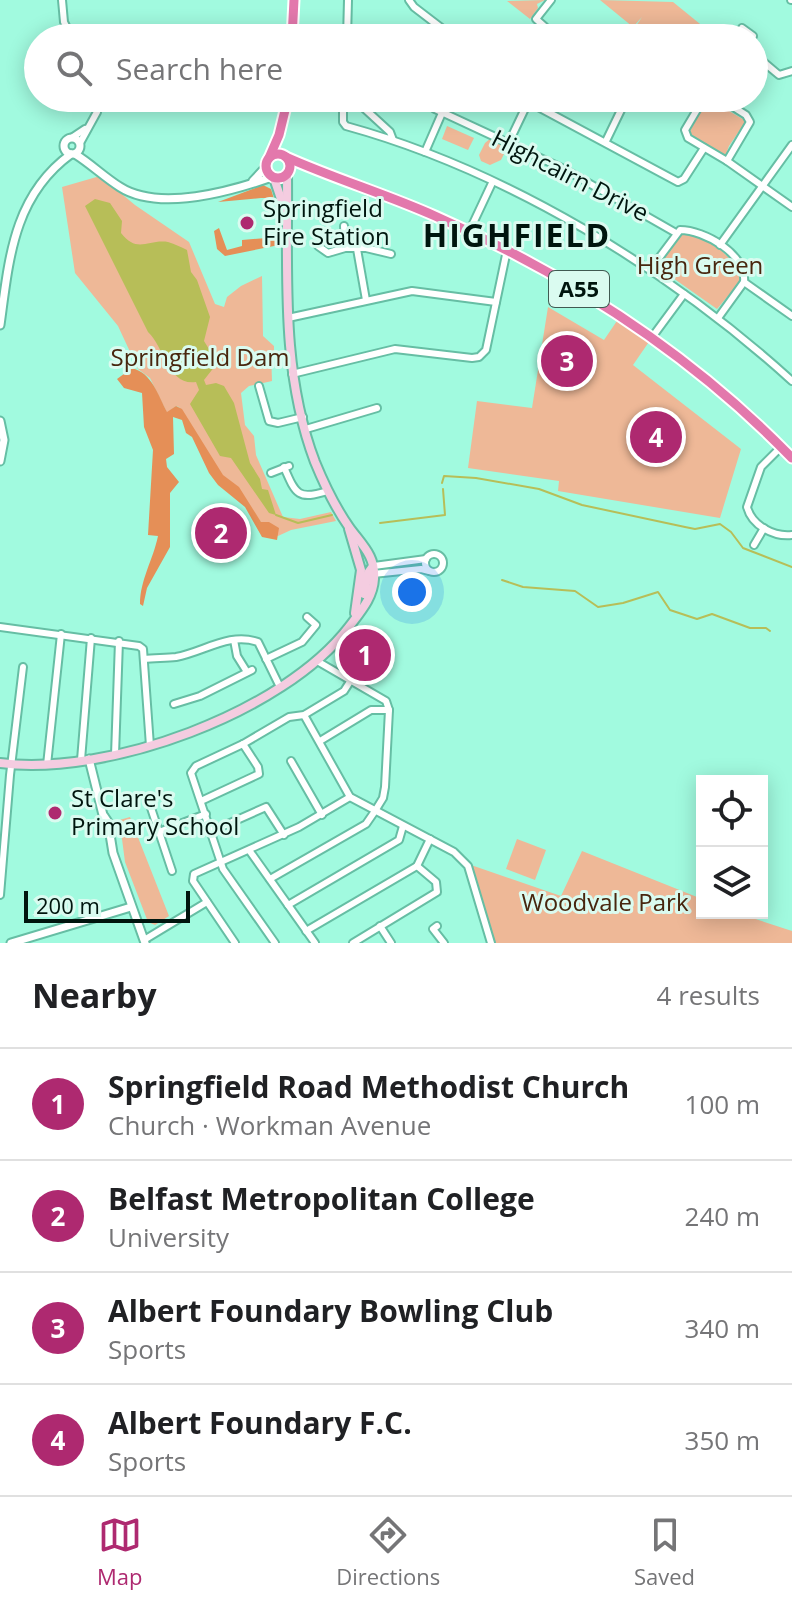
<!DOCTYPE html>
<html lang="en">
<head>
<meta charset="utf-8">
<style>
	body { margin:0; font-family:"Open Sans",sans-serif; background:#f2f2f2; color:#202124 }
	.controls { position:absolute; right:24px; bottom:24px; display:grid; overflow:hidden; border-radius:0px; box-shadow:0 4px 20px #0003 }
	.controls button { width:72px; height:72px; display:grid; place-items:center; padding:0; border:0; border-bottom:2px solid #e0e0e0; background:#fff; color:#202124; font:40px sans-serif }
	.scale { position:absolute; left:24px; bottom:20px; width:166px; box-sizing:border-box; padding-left:8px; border:4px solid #00150e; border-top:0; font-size:22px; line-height:28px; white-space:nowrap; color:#00150e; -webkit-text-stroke:6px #dafbf0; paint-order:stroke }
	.you { position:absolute; left:412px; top:592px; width:28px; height:28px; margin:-20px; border:6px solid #fff; border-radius:50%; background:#1a73e8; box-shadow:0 0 0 12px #1a73e833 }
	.badge { display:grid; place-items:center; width:52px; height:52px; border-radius:50%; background:#ae2970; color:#fff; font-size:26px; font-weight:700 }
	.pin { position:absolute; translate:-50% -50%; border:4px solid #fff; box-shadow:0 2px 8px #0006 }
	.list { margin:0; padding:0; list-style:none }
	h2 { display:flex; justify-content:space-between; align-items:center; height:104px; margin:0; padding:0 32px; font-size:34px }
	h2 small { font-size:26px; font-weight:400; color:#757577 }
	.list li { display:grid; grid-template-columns:52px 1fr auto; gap:24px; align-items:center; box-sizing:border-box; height:112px; padding:0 32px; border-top:2px solid #e0e0e0 }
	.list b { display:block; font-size:30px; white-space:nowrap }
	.list p { margin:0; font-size:26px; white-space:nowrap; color:#757577 }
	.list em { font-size:26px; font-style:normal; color:#757577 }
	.icon { flex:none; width:44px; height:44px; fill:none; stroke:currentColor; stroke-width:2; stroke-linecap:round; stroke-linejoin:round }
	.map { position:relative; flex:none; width:792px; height:943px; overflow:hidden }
	.search { position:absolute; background:#fff; box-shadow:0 4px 20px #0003; left:24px; right:24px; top:24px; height:88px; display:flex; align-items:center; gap:20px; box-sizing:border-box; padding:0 28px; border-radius:44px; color:#757577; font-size:30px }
	.sheet { height:552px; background:#fff }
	nav { display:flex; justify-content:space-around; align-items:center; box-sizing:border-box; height:112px; border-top:2px solid #e0e0e0; background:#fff; font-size:22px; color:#757577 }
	nav a { display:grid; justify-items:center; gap:4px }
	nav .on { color:#ae2970 }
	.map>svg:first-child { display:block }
</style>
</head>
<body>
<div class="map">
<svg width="792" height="943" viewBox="0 0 792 943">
	<rect width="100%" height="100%" fill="#a1fadf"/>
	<g fill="#eeb897">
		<path d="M545 0 537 4 538 8 530 19 507 1Z"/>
		<path d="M600 0 673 2 705 28 696 38H663L658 34 652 38 636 26 642 17 633 27Z"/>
		<path d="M707 98 746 121 729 146 726 154 722 155 689 133Z"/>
		<path d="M447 126 474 138 468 150 442 139Z"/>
		<path d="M491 138 508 146 501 160 490 165 481 161 479 155 485 143Z"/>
		<path d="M100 176 135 205 189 242 215 304 224 307 227 297 241 286 262 276 263 336 274 346V351L271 352 272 381 249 386 241 393 245 425 254 436 256 455 283 517 300 519 331 512 336 521 291 530 278 536 266 530 246 500 223 477 179 407 176 406 167 413 150 378 138 369 118 326 75 273 62 187Z"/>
		<path d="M680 232C707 234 729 253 741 276L739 283 717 309 656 266Z"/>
		<path d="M548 307 604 340 621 315 653 336 633 365 741 449 720 518 558 491 559 481 468 468 477 401 532 408Z"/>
		<path d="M130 817 169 916 155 925 148 922 125 862 122 839 116 821Z"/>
		<path d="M517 839 546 850 535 880 506 869Z"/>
		<path d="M582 851 702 899V913H737L792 931V943H495L471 865 561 896Z"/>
	</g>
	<g fill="#e58f57">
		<path d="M263 185 271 189 275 202 269 203 267 198H261L218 202Z"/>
		<path d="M219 228 227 250 242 246V240L279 237V245L225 256 217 249 214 231Z"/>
		<path d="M132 368C152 373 158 395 167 412L176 406 182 409 223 475 239 487 261 522H269L279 528 277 540 262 537 245 507 218 485 209 473 192 437 186 433 182 420 173 417 174 454 166 459 167 467 179 482 170 493V547L147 588 143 606 140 604C140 580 153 560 158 536L148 535 153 450 144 427 142 393 124 388 117 379Z"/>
	</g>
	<path fill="#b7be58" d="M95 199 110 203 122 221 121 233C137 254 148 239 168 242 175 244 181 247 187 250L191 272 197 280 210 317 204 341 212 354 215 366 204 380 206 385 216 383 224 386 234 403 250 463 260 479 262 489 268 490 276 515 269 513 231 458 220 456 190 404 199 390 196 382C168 386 165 348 148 332L85 206Z"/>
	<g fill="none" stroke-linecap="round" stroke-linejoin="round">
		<g stroke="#b7be58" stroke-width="2">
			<path d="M442 483 444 476 476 478 539 489 582 505 685 527 695 529 720 524 731 532 743 548 792 567"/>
			<path d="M276 515 298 523 332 515"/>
			<path d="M380 523 445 515 443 489"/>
			<path d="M502 580 523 587 575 591 598 607 623 603 658 592 670 610 697 619 712 614 750 628H766L770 631"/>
		</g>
		<defs>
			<g id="minor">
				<path d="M62 0 64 22 72 38"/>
				<path d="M409 0 414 7 444 30 485 32"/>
				<path d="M791 0H792"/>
				<path d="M545 27 536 19 551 0"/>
				<path d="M742 28 753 36"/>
				<path d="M727 35 732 38"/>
				<path d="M347 38 348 0"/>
				<path d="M754 54 779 75 792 71"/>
				<path d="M348 98 343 104V122L346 126C506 170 670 270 792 381"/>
				<path d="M353 98 390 132 393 140"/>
				<path d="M421 98 435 109 564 169 676 233"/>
				<path d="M704 98 685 130 688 138 727 161 792 207"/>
				<path d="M719 98 746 115 750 122 727 161"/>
				<path d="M529 102 678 182 684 179 704 148"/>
				<path d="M73 137 85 129"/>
				<path d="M606 141 621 110"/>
				<path d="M509 142 530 98"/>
				<path d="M80 143 97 112 100 98"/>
				<path d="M425 152 442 113"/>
				<path d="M344 226 345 248"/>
				<path d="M469 232 492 183"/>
				<path d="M720 245 792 145"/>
				<path d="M318 246 328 253 345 248H366L391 254"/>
				<path d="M357 249 366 300"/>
				<path d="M650 270 680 230C704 230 747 254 744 282L718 318"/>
				<path d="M744 282 792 316"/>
				<path d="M288 318 412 291 496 302"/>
				<path d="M653 336 684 294"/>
				<path d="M292 374 395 349 472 358 479 357 486 350 507 250"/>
				<path d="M259 386 269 421 278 423 303 417"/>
				<path d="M306 429 377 408"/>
				<path d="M781 447 761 467 747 507C752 526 774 537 792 535"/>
				<path d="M284 467C296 495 298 500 328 491"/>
				<path d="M271 473 289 466"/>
				<path d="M754 545 764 528"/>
				<circle cx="434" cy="563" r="9"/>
				<path d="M374 566 426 559"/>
				<path d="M373 574 421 569 429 571"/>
				<path d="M0 627 139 646 143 649 150 746"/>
				<path d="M234 640 237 656 247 672"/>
				<path d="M144 659C155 658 166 658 176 657 204 652 229 632 258 642L280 687"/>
				<path d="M266 659 302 642 316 625 307 617"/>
				<path d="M174 704 200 696 252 670"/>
				<path d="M304 715 350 797 454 852 468 866 491 943"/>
				<path d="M320 741 371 710H389"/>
				<path d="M115 755 119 641"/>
				<path d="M81 760 91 638"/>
				<path d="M291 761 322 815"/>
				<path d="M47 765 61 634"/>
				<path d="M148 799 172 871"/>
				<path d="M201 801 259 774 258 767 243 744"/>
				<path d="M212 831 266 807 284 835"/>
				<path d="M159 832 206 814"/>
				<path d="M249 850 315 943"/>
				<path d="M270 879 366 824 375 811 383 798 385 787 389 710 386 701 317 661"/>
				<path d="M0 895 10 775 23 667"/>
				<path d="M288 905 399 840 403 826"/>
				<path d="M380 926 391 943"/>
				<path d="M437 926 433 929 444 943"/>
				<path d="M306 931 417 866 430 839"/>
				<path d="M144 940 207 902"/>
				<path d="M235 943 193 881 194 874 299 827 350 797"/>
				<path d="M275 943 223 869 191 773 196 766 243 744 289 717 304 715 344 691 351 680"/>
				<path d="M353 943 437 892 436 882 417 866"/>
			</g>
			<g id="tertiary">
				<circle cx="72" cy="146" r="8"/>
				<path d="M75 154C91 164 104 177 120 187 159 212 232 191 272 177"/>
				<path d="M253 181 266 167"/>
				<path d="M0 325C9 260 13 196 71 154"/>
				<path d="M0 421 4 440 0 461"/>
				<path d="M89 759 104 819"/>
				<path d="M104 816 108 822 113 853 145 943"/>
				<path d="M11 943 131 907"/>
			</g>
			<g id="secondary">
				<path d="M274 178 286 214"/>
				<path d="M349 529 361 570 355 613"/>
				<path d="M364 594 368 573 373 566"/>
				<path d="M0 763C107 777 283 713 349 627 360 612 373 598 374 579 376 556 361 544 349 527 335 507 324 484 315 462 280 370 288 271 287 175"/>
			</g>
			<g id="trunk">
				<path d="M292 38 294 0"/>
				<circle cx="278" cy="166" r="12"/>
				<path d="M286 157C335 179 386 194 435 216 569 275 689 352 792 458"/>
				<path d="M269 158 279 135 288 98"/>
			</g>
		</defs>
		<use href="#minor" stroke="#66bea4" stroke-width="10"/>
		<use href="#tertiary" stroke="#66bea4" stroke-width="11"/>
		<use href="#secondary" stroke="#66bea4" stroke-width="12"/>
		<use href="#trunk" stroke="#fff" stroke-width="13"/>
		<use href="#minor" stroke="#fff" stroke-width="6"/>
		<use href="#tertiary" stroke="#fff" stroke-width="7"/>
		<use href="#secondary" stroke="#f4cce0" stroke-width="8"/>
		<use href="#trunk" stroke="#e378ac" stroke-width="9"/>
	</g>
	<g fill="#ae2970" stroke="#dafbf0" stroke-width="3">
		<circle cx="247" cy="223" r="8"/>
		<circle cx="55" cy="813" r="8"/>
	</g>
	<g text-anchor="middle" stroke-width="6" stroke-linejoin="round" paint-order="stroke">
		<rect fill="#dafbf0" stroke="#415a52" stroke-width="2" x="549" y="271" width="60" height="36" rx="6"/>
		<g font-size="22" font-weight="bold" fill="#00150e">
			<text x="579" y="297">A55</text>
		</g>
		<g font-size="24" fill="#00150e" stroke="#dafbf0">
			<text transform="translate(570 176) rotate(27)" y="8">Highcairn Drive</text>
		</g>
		<g font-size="24" fill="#00150e" stroke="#dafbf0" text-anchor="start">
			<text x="263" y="217">Springfield<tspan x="263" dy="28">Fire Station</tspan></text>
			<text x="71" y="807">St Clare's<tspan x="71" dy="28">Primary School</tspan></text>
		</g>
		<g font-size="24" fill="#48260e" stroke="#dafbf0">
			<text x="700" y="274">High Green</text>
			<text x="200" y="366">Springfield Dam</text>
			<text x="605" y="911">Woodvale Park</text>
		</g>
		<g font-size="32" font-weight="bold" letter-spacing="2" fill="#00150e" stroke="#dafbf0">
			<text x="517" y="247">HIGHFIELD</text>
		</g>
	</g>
</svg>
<div class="controls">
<button><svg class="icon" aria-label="locate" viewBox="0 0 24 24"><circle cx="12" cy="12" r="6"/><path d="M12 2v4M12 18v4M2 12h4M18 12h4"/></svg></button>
<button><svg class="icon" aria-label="layers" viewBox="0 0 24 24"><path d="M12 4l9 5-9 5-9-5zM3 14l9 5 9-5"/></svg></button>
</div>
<div class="scale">200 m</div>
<div class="you"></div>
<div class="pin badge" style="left:365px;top:655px">1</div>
<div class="pin badge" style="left:221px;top:533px">2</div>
<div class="pin badge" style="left:567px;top:361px">3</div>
<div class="pin badge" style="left:656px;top:437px">4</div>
<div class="search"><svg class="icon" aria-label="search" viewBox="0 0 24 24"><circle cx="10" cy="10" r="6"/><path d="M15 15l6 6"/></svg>Search here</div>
</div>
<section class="sheet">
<h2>Nearby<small>4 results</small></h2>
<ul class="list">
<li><span class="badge">1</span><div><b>Springfield Road Methodist Church</b><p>Church · Workman Avenue</p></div><em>100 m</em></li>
<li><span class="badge">2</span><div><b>Belfast Metropolitan College</b><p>University</p></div><em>240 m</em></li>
<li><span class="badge">3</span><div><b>Albert Foundary Bowling Club</b><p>Sports</p></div><em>340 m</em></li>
<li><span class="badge">4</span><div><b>Albert Foundary F.C.</b><p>Sports</p></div><em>350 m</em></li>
</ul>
</section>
<nav>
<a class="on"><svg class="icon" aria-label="map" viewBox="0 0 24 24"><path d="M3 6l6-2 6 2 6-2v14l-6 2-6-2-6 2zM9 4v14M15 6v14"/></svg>Map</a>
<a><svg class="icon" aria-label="directions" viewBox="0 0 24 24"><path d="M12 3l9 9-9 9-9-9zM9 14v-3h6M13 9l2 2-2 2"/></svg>Directions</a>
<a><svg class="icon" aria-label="saved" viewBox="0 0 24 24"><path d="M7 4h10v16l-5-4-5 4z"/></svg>Saved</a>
</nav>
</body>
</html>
